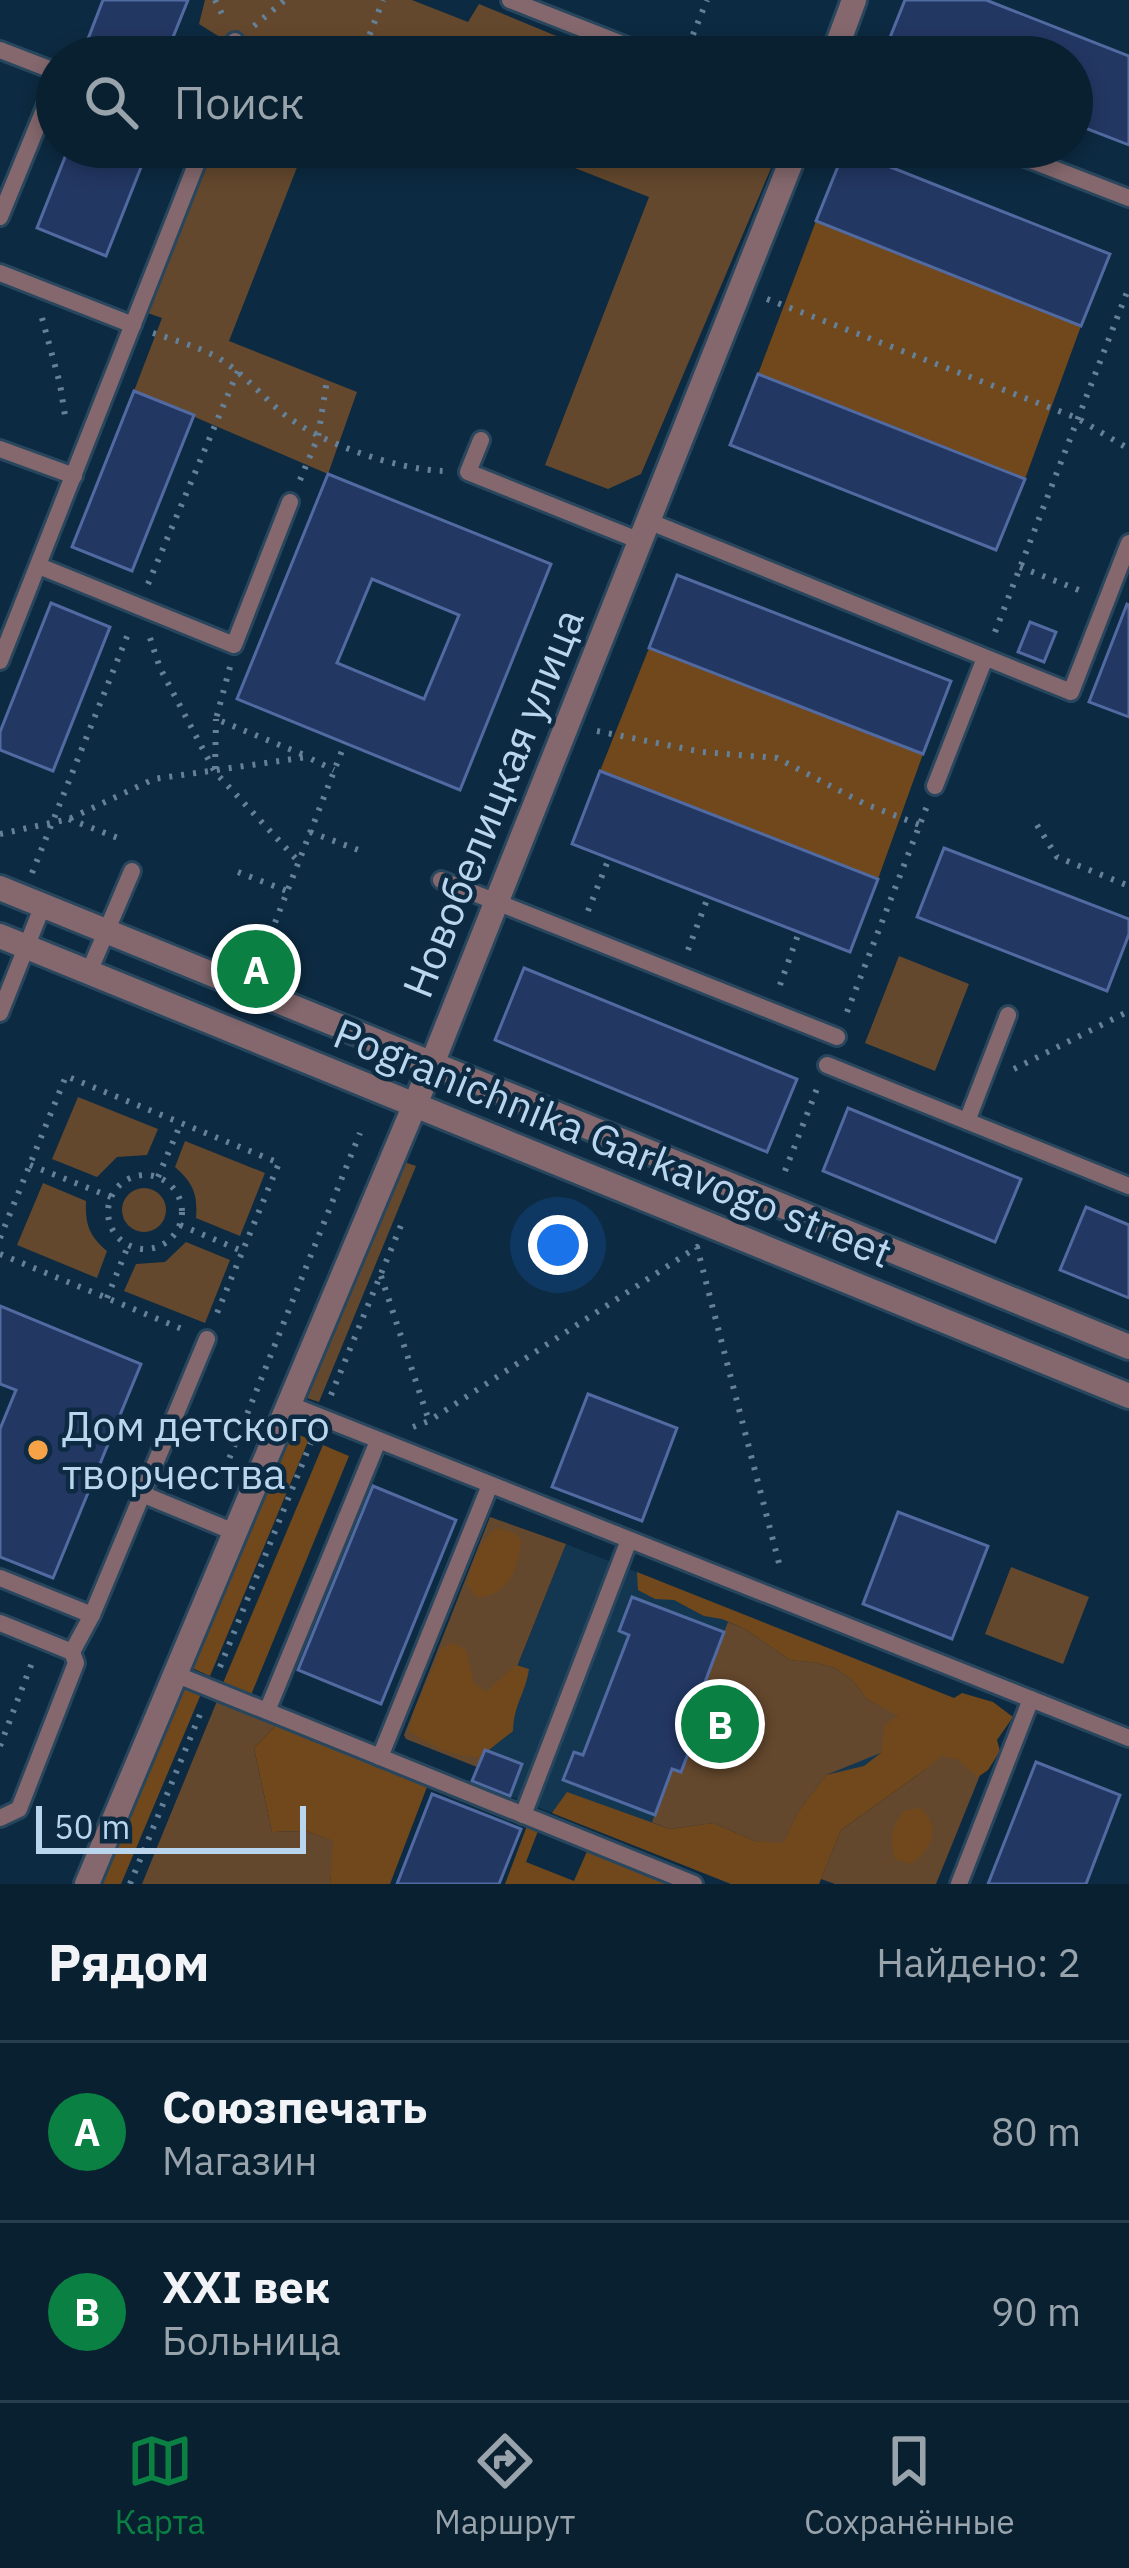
<!DOCTYPE html>
<html lang="ru">
<head>
<meta charset="utf-8">
<style>
	body { margin:0; font-family:"IBM Plex Sans",sans-serif; background:#172d3d; color:#f1f3f6 }
	.scale { position:absolute; left:36px; bottom:30px; width:270px; box-sizing:border-box; padding-left:12px; border:6px solid #bad6ef; border-top:0; font-size:33px; line-height:42px; white-space:nowrap; color:#bad6ef; -webkit-text-stroke:9px #0c2a41; paint-order:stroke }
	.you { position:absolute; left:558px; top:1245px; width:42px; height:42px; margin:-30px; border:9px solid #fff; border-radius:50%; background:#1a73e8; box-shadow:0 0 0 18px #1a73e833 }
	.badge { display:grid; place-items:center; width:78px; height:78px; border-radius:50%; background:#0b8043; color:#fff; font-size:39px; font-weight:700 }
	.pin { position:absolute; translate:-50% -50%; border:6px solid #fff; box-shadow:0 3px 12px #0006 }
	.list { margin:0; padding:0; list-style:none }
	h2 { display:flex; justify-content:space-between; align-items:center; height:156px; margin:0; padding:0 48px; font-size:51px }
	h2 small { font-size:39px; font-weight:400; color:#99a3ab }
	.list li { display:grid; grid-template-columns:78px 1fr auto; gap:36px; align-items:center; box-sizing:border-box; height:180px; padding:0 48px; border-top:3px solid #293e4d }
	.list b { display:block; font-size:45px; white-space:nowrap }
	.list p { margin:0; font-size:39px; white-space:nowrap; color:#99a3ab }
	.list em { font-size:39px; font-style:normal; color:#99a3ab }
	.icon { flex:none; width:66px; height:66px; fill:none; stroke:currentColor; stroke-width:2; stroke-linecap:round; stroke-linejoin:round }
	.map { position:relative; flex:none; width:1129px; height:1884px; overflow:hidden }
	.search { position:absolute; background:#092031; box-shadow:0 6px 18px #0003; left:36px; right:36px; top:36px; height:132px; display:flex; align-items:center; gap:30px; box-sizing:border-box; padding:0 42px; border-radius:66px; color:#99a3ab; font-size:45px }
	.sheet { height:516px; background:#092031 }
	nav { display:flex; justify-content:space-around; align-items:center; box-sizing:border-box; height:168px; border-top:3px solid #293e4d; background:#092031; font-size:33px; color:#99a3ab }
	nav a { display:grid; justify-items:center; gap:6px }
	nav .on { color:#0b8043 }
	.map>svg:first-child { display:block }
</style>
</head>
<body>
<div class="map">
<svg width="1129" height="1884" viewBox="0 0 1129 1884">
	<rect width="100%" height="100%" fill="#0c2a41"/>
	<path fill="#143751" d="M566 1544 954 1698 841 1830 819 1884H731L472 1781Z"/>
	<g fill="#64482d">
		<path d="M205 0H412L468 22 479 4 607 57H237L239 49 199 24Z"/>
		<path d="M202 147H305L229 341 357 392 328 474 134 391 162 318 139 310Z"/>
		<path d="M521 147H780L641 474 608 489 545 465 649 197Z"/>
		<path d="M899 956 969 984 935 1071 865 1043Z"/>
		<path d="M78 1097 158 1129 147 1155 117 1157 97 1177 52 1159Z"/>
		<path d="M185 1141 265 1173 240 1236 196 1218C198 1194 193 1183 175 1167Z"/>
		<path d="M404 1162 416 1166 319 1402 307 1398Z"/>
		<path d="M43 1183 86 1201C85 1224 89 1236 107 1251L97 1278 17 1245Z"/>
		<circle cx="144" cy="1210" r="22"/>
		<path d="M186 1242 230 1260 205 1323 124 1291 136 1264 165 1262Z"/>
		<path d="M490 1517 566 1544 477 1767 406 1739 404 1735Z"/>
		<path d="M1011 1567 1089 1597 1063 1664 985 1634Z"/>
		<path d="M728 1622 745 1629 790 1660 817 1663 835 1668 851 1679 868 1700 898 1714 883 1752 826 1775 798 1812 783 1844 755 1841 713 1823 670 1829 652 1822 672 1769 682 1772 714 1687 705 1682Z"/>
		<path d="M954 1698 1004 1716 936 1884H835L821 1879 841 1830 926 1769Z"/>
		<path d="M217 1701 276 1725 254 1748 272 1832 306 1831 334 1841 330 1884H142Z"/>
	</g>
	<g fill="#71481b">
		<path d="M816 221 1081 326 1025 479 758 374Z"/>
		<path d="M649 648 923 754 878 879 600 771Z"/>
		<path d="M292 1432 309 1439 210 1676 192 1668Z"/>
		<path d="M323 1445 349 1456 251 1695 223 1683Z"/>
		<path d="M497 1528 515 1533 521 1541C518 1569 508 1597 476 1597L467 1584C473 1561 478 1543 497 1528Z"/>
		<path d="M637 1572 954 1698 962 1693 993 1702 1013 1717 997 1740 1000 1751 988 1770 978 1777 957 1759 941 1756 926 1769 841 1830 819 1884H731L552 1813 567 1792 670 1829 713 1823 755 1841 783 1843 798 1812 826 1775 864 1766 882 1752 884 1726 898 1715 868 1700 851 1679 835 1668 817 1663 790 1660 745 1629 722 1619 704 1616 674 1600 655 1599 638 1590Z"/>
		<path d="M452 1643 466 1650 474 1683 486 1692 516 1665 529 1669C525 1695 514 1703 513 1731L480 1757C453 1757 431 1746 409 1731L414 1711 442 1648Z"/>
		<path d="M184 1687 201 1694 121 1884H101Z"/>
		<path d="M276 1725 427 1787 390 1884H330L333 1841 306 1831 272 1832 254 1748Z"/>
		<path d="M919 1808C943 1826 931 1849 911 1864L895 1859C889 1838 891 1829 904 1811Z"/>
		<path d="M527 1826 538 1831 526 1862 574 1881 588 1849 679 1884H505Z"/>
	</g>
	<g fill="#233763" stroke="#516aa1" stroke-width="3" fill-rule="evenodd">
		<path d="M103 0H188L165 57H135L88 39Z"/>
		<path d="M905 0H986L1129 56V145L1072 123V57H904L885 50Z"/>
		<path d="M69 147H149L106 256 37 228Z"/>
		<path d="M845 149 1110 254 1081 326 816 221Z"/>
		<path d="M758 374 1025 479 996 550 730 445Z"/>
		<path d="M134 391 194 415 132 571 72 547Z"/>
		<path d="M328 474 551 564 460 790 237 699ZM372 579 459 615 424 699 337 663Z"/>
		<path d="M677 575 951 681 923 754 649 648Z"/>
		<path d="M51 603 110 627 53 771 0 750V732Z"/>
		<path d="M1127 604 1129 605V717L1089 702Z"/>
		<path d="M1030 622 1056 632 1044 662 1018 652Z"/>
		<path d="M600 771 878 879 850 952 572 844Z"/>
		<path d="M944 848 1129 919V934L1107 991 917 917Z"/>
		<path d="M524 968 797 1079 767 1152 495 1040Z"/>
		<path d="M848 1108 1021 1179 995 1242 823 1171Z"/>
		<path d="M1086 1207 1129 1225V1298L1060 1270Z"/>
		<path d="M0 1306 141 1364 53 1578 0 1557V1429L16 1390 0 1384Z"/>
		<path d="M588 1394 677 1428 642 1521 552 1487Z"/>
		<path d="M373 1486 456 1520 381 1704 298 1670Z"/>
		<path d="M898 1512 988 1546 952 1639 863 1604Z"/>
		<path d="M632 1597 724 1632 705 1682 714 1686 681 1772 672 1769 655 1815 563 1780 574 1752 583 1755 629 1635 619 1631Z"/>
		<path d="M485 1750 522 1764 510 1796 472 1781Z"/>
		<path d="M1036 1762 1120 1795 1086 1884H988Z"/>
		<path d="M432 1794 521 1829 499 1884H397Z"/>
	</g>
	<g fill="none" stroke-linecap="round" stroke-linejoin="round">
		<defs>
			<g id="service">
				<path d="M510 0 655 57"/>
				<path d="M0 50 57 72"/>
				<path d="M231 57 235 41"/>
				<path d="M997 147 1129 198"/>
				<path d="M0 217 57 78"/>
				<path d="M0 273 133 325"/>
				<path d="M481 440 468 472 640 541"/>
				<path d="M0 449 74 476"/>
				<path d="M648 521 1071 692 1129 543"/>
				<path d="M39 566 234 645 290 502"/>
				<path d="M0 661 203 147"/>
				<path d="M935 786 985 658"/>
				<path d="M441 880 837 1037"/>
				<path d="M89 972 132 871"/>
				<path d="M0 1013 43 905"/>
				<path d="M827 1065 1129 1186"/>
				<path d="M967 1121 1008 1015"/>
				<path d="M288 1404 1129 1738"/>
				<path d="M142 1494 234 1532"/>
				<path d="M0 1578 92 1615 207 1339"/>
				<path d="M0 1623 72 1652 76 1663 19 1809 0 1818"/>
				<path d="M72 1652 92 1615"/>
				<path d="M175 1674 694 1884"/>
				<path d="M267 1711 378 1441"/>
				<path d="M380 1757 490 1485"/>
				<path d="M523 1815 629 1540"/>
				<path d="M959 1884 1031 1699"/>
			</g>
			<g id="minor">
				<path d="M833 57 854 0"/>
				<path d="M87 1884 432 1064 797 147"/>
			</g>
			<g id="tertiary">
				<path d="M0 888 1129 1347"/>
				<path d="M0 936 1129 1396"/>
			</g>
		</defs>
		<use href="#service" stroke="#28465d" stroke-width="22"/>
		<use href="#minor" stroke="#28465d" stroke-width="30"/>
		<use href="#tertiary" stroke="#28465d" stroke-width="30"/>
		<g stroke="#648199" stroke-width="6" stroke-dasharray="3 9" stroke-linecap="butt">
			<path d="M215 0 224 18"/>
			<path d="M254 26 285 0"/>
			<path d="M361 57 383 0"/>
			<path d="M684 57 707 0"/>
			<path d="M767 299 1077 418 1129 449"/>
			<path d="M42 318 60 384 66 422"/>
			<path d="M153 333C174 340 196 346 215 356 240 370 258 392 279 410 315 442 397 470 444 471"/>
			<path d="M300 480 318 437 327 380"/>
			<path d="M1020 567 1084 592"/>
			<path d="M148 584 238 371"/>
			<path d="M995 632 1129 287"/>
			<path d="M150 638 160 668 215 772 298 861"/>
			<path d="M230 667 216 719 304 755"/>
			<path d="M597 731 702 752 777 758 865 804 920 825"/>
			<path d="M215 769 216 719"/>
			<path d="M69 819 118 838"/>
			<path d="M1037 825 1057 857 1129 886"/>
			<path d="M310 832 361 851"/>
			<path d="M0 834 69 819 154 779 307 757 334 770"/>
			<path d="M238 872 287 891"/>
			<path d="M32 873 130 629"/>
			<path d="M588 911 609 858"/>
			<path d="M688 950 708 897"/>
			<path d="M262 956 345 743"/>
			<path d="M780 985 799 932"/>
			<path d="M847 1012 927 806"/>
			<path d="M1014 1069 1129 1011"/>
			<path d="M30 1165 111 1197"/>
			<path d="M785 1171 818 1086"/>
			<circle cx="145" cy="1212" r="37"/>
			<path d="M158 1177 181 1123"/>
			<path d="M180 1225 242 1251"/>
			<path d="M0 1238 66 1076 279 1163 215 1318"/>
			<path d="M0 1254 182 1329"/>
			<path d="M381 1276 429 1421"/>
			<path d="M107 1298 128 1246"/>
			<path d="M331 1395 404 1218"/>
			<path d="M413 1427 429 1421 697 1247 781 1571"/>
			<path d="M225 1469 360 1133"/>
			<path d="M96 1474 120 1484"/>
			<path d="M220 1667 312 1440"/>
			<path d="M0 1746 33 1660"/>
			<path d="M130 1884 201 1712"/>
		</g>
		<use href="#service" stroke="#84686d" stroke-width="16"/>
		<use href="#minor" stroke="#84686d" stroke-width="24"/>
		<use href="#tertiary" stroke="#84686d" stroke-width="24"/>
	</g>
	<circle fill="#f6a247" stroke="#0c2a41" stroke-width="4.5" cx="38" cy="1450" r="12"/>
	<g text-anchor="middle" stroke-width="9" stroke-linejoin="round" paint-order="stroke">
		<g font-size="42" fill="#bad6ef" stroke="#0c2a41">
			<text transform="translate(493 803) rotate(-68)" y="15">Новобелицкая улица</text>
			<text transform="translate(613 1143) rotate(22)" y="15">Pogranichnika Garkavogo street</text>
		</g>
		<g font-size="42" fill="#bad6ef" stroke="#0c2a41" text-anchor="start">
			<text x="62" y="1441">Дом детского<tspan x="62" dy="48">творчества</tspan></text>
		</g>
	</g>
</svg>
<div class="scale">50 m</div>
<div class="you"></div>
<div class="pin badge" style="left:256px;top:969px">A</div>
<div class="pin badge" style="left:720px;top:1724px">B</div>
<div class="search"><svg class="icon" aria-label="search" viewBox="0 0 24 24"><circle cx="10" cy="10" r="6"/><path d="M15 15l6 6"/></svg>Поиск</div>
</div>
<section class="sheet">
<h2>Рядом<small>Найдено: 2</small></h2>
<ul class="list">
<li><span class="badge">A</span><div><b>Союзпечать</b><p>Магазин</p></div><em>80 m</em></li>
<li><span class="badge">B</span><div><b>XXI век</b><p>Больница</p></div><em>90 m</em></li>
</ul>
</section>
<nav>
<a class="on"><svg class="icon" aria-label="map" viewBox="0 0 24 24"><path d="M3 6l6-2 6 2 6-2v14l-6 2-6-2-6 2zM9 4v14M15 6v14"/></svg>Карта</a>
<a><svg class="icon" aria-label="directions" viewBox="0 0 24 24"><path d="M12 3l9 9-9 9-9-9zM9 14v-3h6M13 9l2 2-2 2"/></svg>Маршрут</a>
<a><svg class="icon" aria-label="saved" viewBox="0 0 24 24"><path d="M7 4h10v16l-5-4-5 4z"/></svg>Сохранённые</a>
</nav>
</body>
</html>
